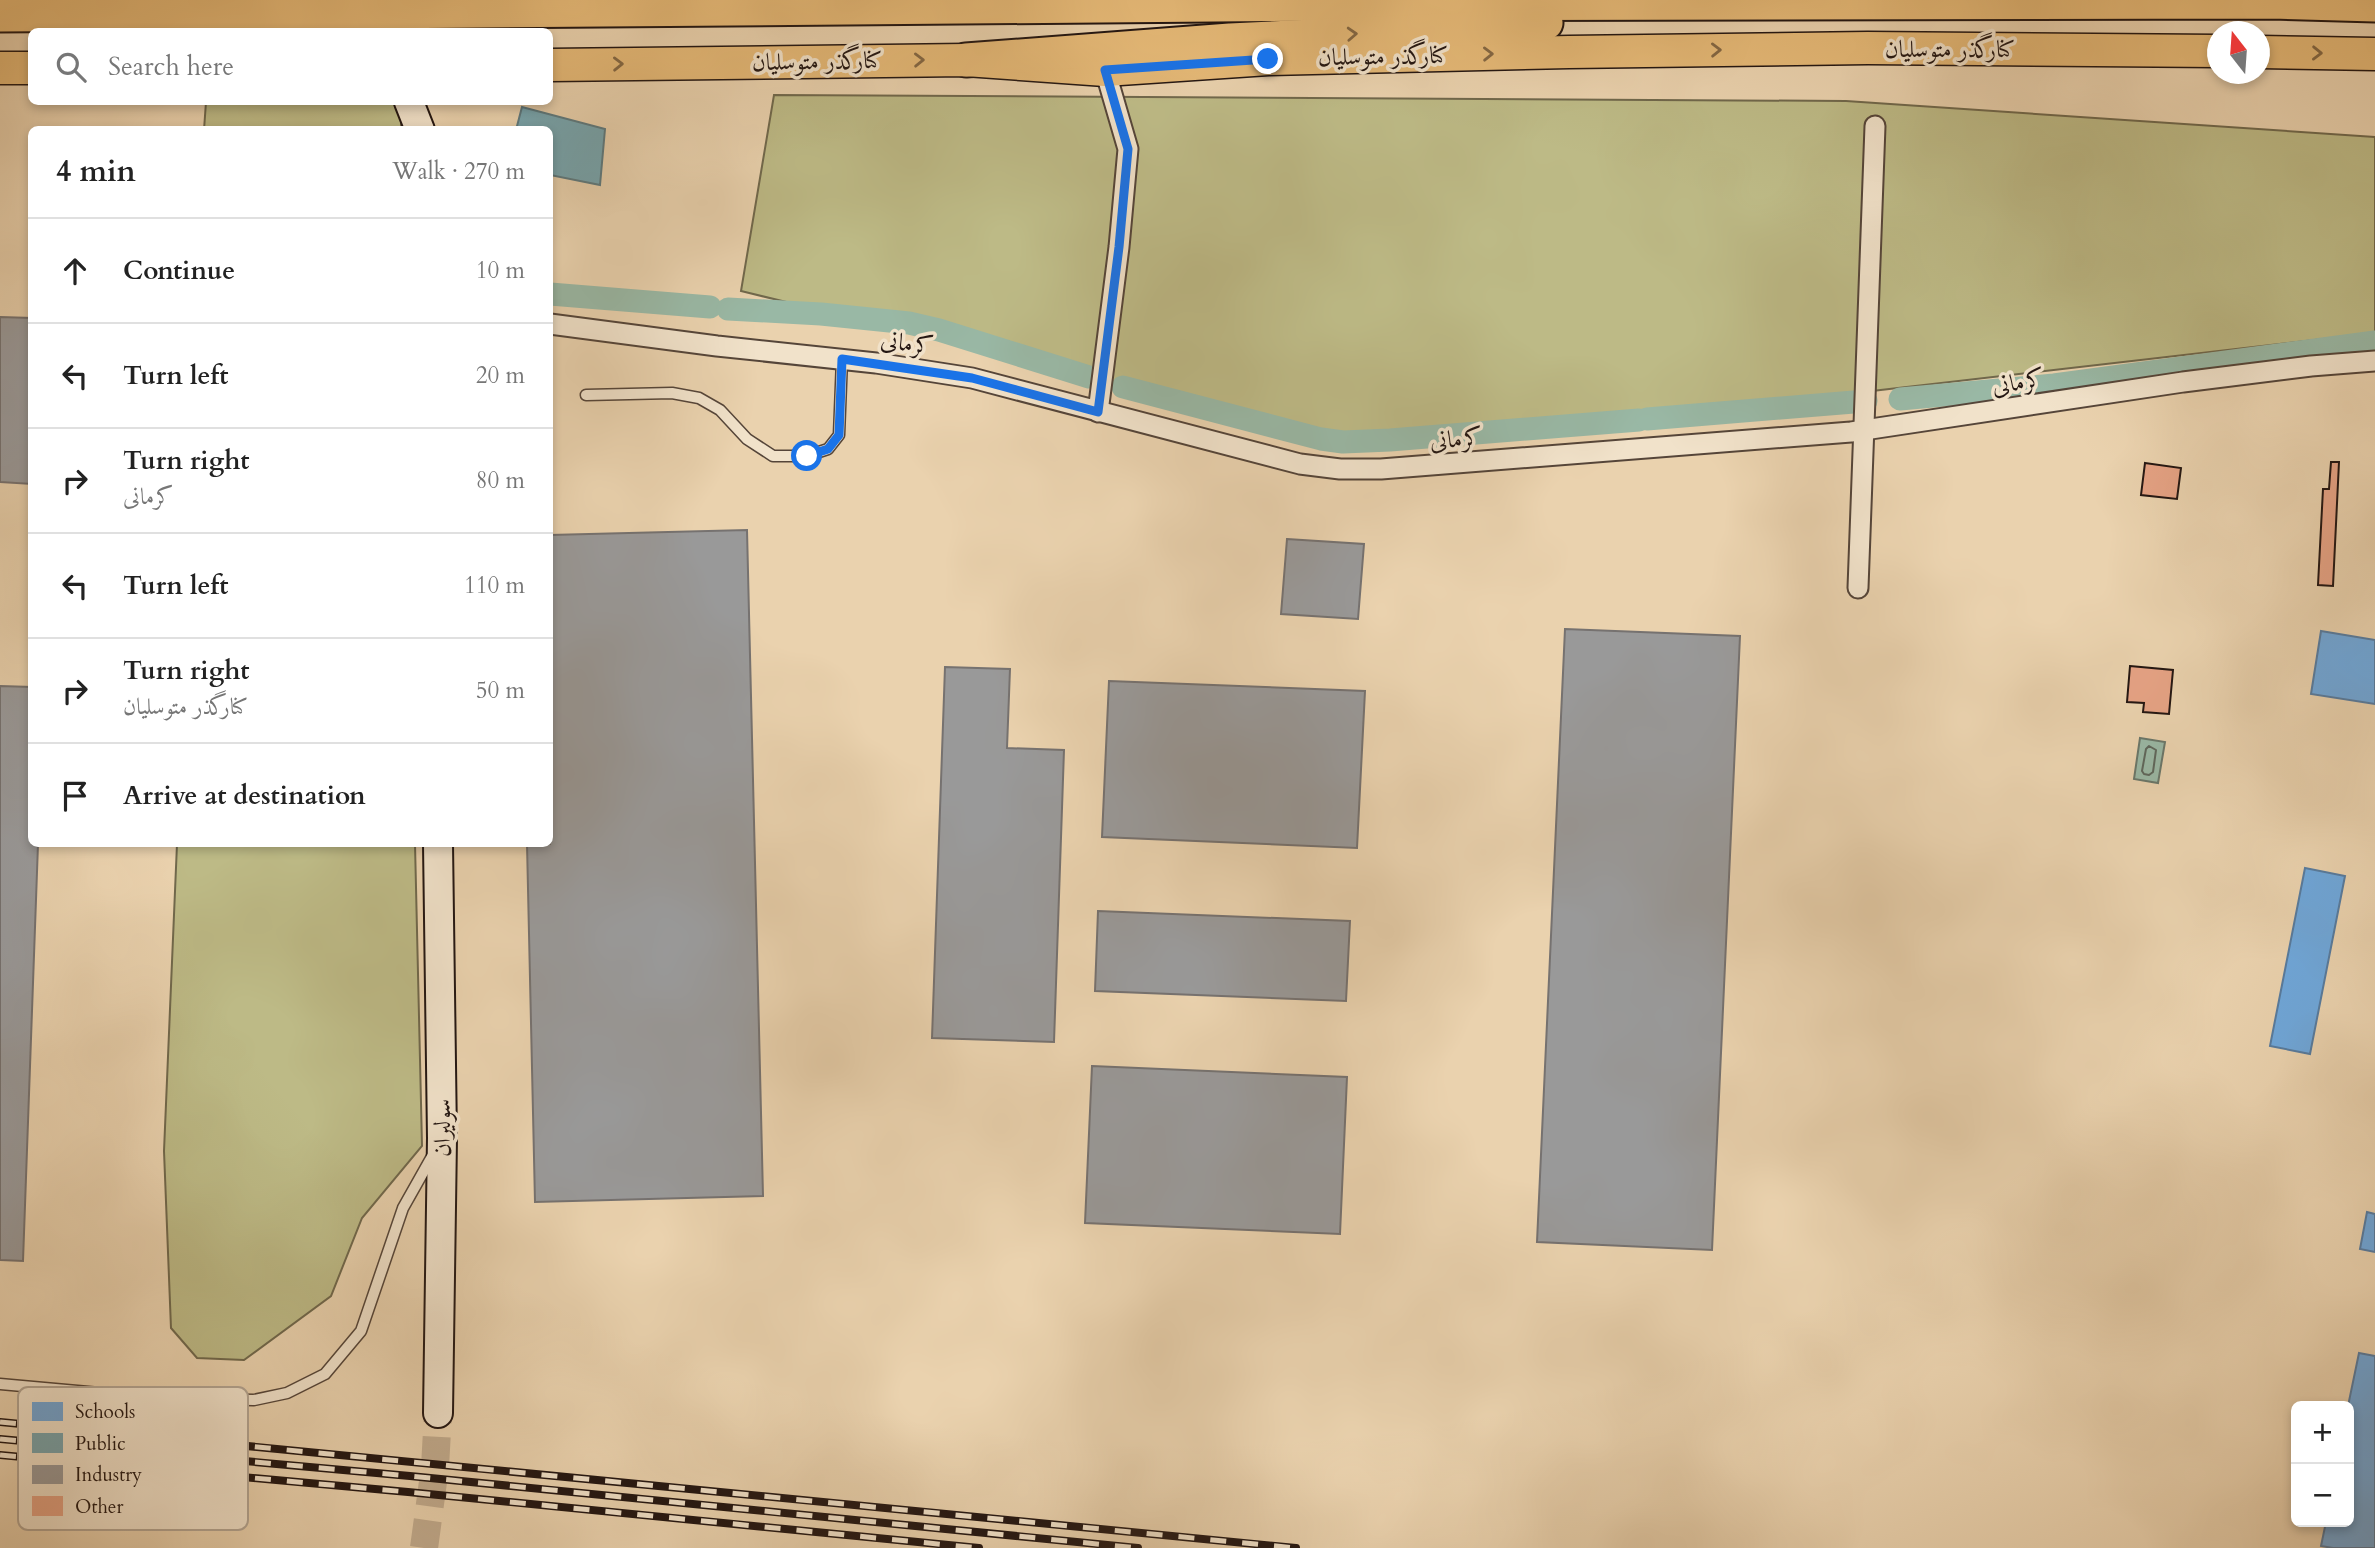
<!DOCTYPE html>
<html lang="en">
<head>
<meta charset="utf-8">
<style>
	body { margin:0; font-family:Cardo,Amiri,serif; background:#f2f2f2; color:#222 }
	.controls { position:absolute; right:21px; bottom:21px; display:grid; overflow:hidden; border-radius:10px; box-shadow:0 4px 10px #0003 }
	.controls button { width:63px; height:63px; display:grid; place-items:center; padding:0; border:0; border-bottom:2px solid #e0e0e0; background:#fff; color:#222; font:35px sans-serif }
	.compass { position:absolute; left:2207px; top:21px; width:63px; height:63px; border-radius:50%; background:#fff; box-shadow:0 4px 10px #0003; rotate:343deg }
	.stop { position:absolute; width:21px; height:21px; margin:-16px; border:5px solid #1a73e8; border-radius:50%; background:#fff }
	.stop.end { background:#1a73e8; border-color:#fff; box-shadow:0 2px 7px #0008 }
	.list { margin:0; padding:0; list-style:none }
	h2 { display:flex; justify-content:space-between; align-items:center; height:91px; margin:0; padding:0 28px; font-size:30px }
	h2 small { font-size:23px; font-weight:400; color:#767676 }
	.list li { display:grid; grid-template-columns:46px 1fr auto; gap:21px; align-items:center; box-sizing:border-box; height:105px; padding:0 28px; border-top:2px solid #e0e0e0 }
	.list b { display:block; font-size:26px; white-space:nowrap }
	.list p { margin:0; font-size:23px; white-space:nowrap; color:#767676 }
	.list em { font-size:23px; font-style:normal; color:#767676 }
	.icon { flex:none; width:38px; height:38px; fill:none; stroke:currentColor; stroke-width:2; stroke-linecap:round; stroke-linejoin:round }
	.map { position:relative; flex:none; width:2375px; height:1548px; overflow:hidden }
	.search { position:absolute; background:#fff; box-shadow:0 4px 10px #0003; left:28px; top:28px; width:525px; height:77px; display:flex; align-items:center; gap:18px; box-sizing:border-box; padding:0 24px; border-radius:10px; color:#767676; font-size:26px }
	.panel { position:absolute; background:#fff; box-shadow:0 4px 10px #0003; left:28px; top:126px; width:525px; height:721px; border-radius:10px }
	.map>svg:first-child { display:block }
</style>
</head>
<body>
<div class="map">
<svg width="2375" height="1548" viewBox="0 0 2375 1548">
	<rect width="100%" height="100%" fill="#ead2ae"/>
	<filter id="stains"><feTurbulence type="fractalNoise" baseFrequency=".00286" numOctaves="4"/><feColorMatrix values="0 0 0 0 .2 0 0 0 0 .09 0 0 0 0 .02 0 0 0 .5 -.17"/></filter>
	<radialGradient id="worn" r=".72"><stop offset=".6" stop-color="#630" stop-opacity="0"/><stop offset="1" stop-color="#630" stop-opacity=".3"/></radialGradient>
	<g fill="#bdba86" stroke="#70684c" stroke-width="2">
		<path d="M774 95 1846 101 2375 137V333L1872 391 1340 437 741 291Z"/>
		<path d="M206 102H401V129L204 130Z"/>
		<path d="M177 844H415L422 1146 362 1218 331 1296 244 1360 197 1358 171 1328 164 1151Z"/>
	</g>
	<path fill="#99b8a5" stroke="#6a776a" stroke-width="2" d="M2140 738 2165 742 2158 783 2134 779Z"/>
	<g fill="#6fa8dc" stroke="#587c9f" stroke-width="2">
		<path d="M2321 631 2375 640V704L2311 694Z"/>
		<path d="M2305 868 2345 876 2310 1054 2270 1046Z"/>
		<path d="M2367 1212 2375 1214V1252L2360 1249Z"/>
		<path d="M2359 1353 2375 1356V1548H2333L2321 1546 2326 1522H2349L2348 1406Z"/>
	</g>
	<path fill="#76a5af" stroke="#5d7a80" stroke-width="2" d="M522 107 605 129 600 185 550 175V130H516Z"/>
	<g fill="#999" stroke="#767270" stroke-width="2">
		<path d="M0 317 32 318V484L0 482Z"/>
		<path d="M747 530 763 1196 535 1202 527 844H550V535Z"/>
		<path d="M1287 539 1364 544 1358 619 1281 614Z"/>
		<path d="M1565 629 1740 636 1712 1250 1537 1242Z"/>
		<path d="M945 667 1010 669 1007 748 1064 750 1054 1042 932 1038Z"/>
		<path d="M1109 681 1365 691 1357 848 1102 837Z"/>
		<path d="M0 686 32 687V844H38L23 1261 0 1260Z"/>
		<path d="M1098 911 1350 921 1346 1001 1095 991Z"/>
		<path d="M1092 1066 1347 1077 1340 1234 1085 1223Z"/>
	</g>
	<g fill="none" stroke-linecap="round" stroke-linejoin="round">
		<path stroke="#5e675c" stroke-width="2" d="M2149 746 2156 750 2153 772 2149 775 2144 774 2142 771 2146 749Z"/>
		<g stroke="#99b8a5" stroke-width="23">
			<path d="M550 294 710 307"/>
			<path d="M728 309 821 314 909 323 939 330 1089 377"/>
			<path d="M1123 387 1321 439 1343 442 1390 440 1639 420"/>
			<path d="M1900 399 2054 385 2375 342"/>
			<path d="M1647 419 1866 401"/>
		</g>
	</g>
	<g fill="#e6a385" stroke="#231612" stroke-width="2">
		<path d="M2331 462H2339L2333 586 2318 585 2323 489H2329Z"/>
		<path d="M2145 463 2181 468 2177 499 2141 495Z"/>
		<path d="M2130 666 2173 670 2169 714 2143 712 2144 703 2127 702Z"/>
	</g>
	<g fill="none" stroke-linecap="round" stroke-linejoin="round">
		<path stroke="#c2ac8f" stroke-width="28" stroke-dasharray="28 14" stroke-linecap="butt" d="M424 1548 435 1467 438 1413"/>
		<defs>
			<g id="service">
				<path d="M586 395 672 393 699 398 720 410 747 439 773 456H807L828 449 839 435 842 359"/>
				<path d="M0 1384 155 1398 254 1400 287 1393 325 1374 361 1331 403 1208 434 1153"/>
			</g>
			<g id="minor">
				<path d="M550 324 717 346 876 363 972 378 1300 464 1340 469H1381L1851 432 2183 382 2311 366 2375 361"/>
				<path d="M1098 412 1119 247 1128 149 1105 70"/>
				<path d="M1858 588 1875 126"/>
			</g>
			<g id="secondary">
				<path d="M409 102 420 130"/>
				<path d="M438 1413 442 1138 438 844"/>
			</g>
			<g id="primary">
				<path d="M2260 52 2375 54"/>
				<path d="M550 65 966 60 1105 70 1268 59 1569 52 1868 48 2218 51"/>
				<path d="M0 68H32"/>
			</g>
			<g id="trunk">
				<path d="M0 15 1335 4 2273 2 2375 5"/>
				<path d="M966 60 1230 40 1527 26 1546 23"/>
			</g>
		</defs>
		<use href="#service" stroke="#554539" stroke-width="13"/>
		<use href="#minor" stroke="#554539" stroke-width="23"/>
		<use href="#secondary" stroke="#231612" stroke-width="32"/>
		<use href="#primary" stroke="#231612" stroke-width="35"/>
		<use href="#trunk" stroke="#231612" stroke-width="37"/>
		<use href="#service" stroke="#f1e2ca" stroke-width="10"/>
		<use href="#minor" stroke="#f1e2ca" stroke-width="19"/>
		<use href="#secondary" stroke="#f1e2ca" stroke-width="28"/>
		<use href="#primary" stroke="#e5b977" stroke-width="32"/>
		<use href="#trunk" stroke="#e5b977" stroke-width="33"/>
		<defs>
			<g id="rail">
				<path d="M0 1422 1296 1548"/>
				<path d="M0 1439 410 1476 1138 1548"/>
				<path d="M0 1455 408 1492 979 1548"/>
			</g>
		</defs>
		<use href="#rail" stroke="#231612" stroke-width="8"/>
		<use href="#rail" stroke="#f1e2ca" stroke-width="5" stroke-dasharray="16" stroke-linecap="butt"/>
	</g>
	<defs><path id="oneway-chevron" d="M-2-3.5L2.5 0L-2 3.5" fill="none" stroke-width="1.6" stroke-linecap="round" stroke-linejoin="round" transform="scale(1.75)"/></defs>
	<g stroke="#846844">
		<use href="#oneway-chevron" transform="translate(1352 34) rotate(-3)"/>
		<use href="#oneway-chevron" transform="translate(1716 50) rotate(-1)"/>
		<use href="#oneway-chevron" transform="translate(2317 53) rotate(1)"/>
		<use href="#oneway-chevron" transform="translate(1488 54) rotate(-1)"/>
		<use href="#oneway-chevron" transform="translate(919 60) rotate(-1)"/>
		<use href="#oneway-chevron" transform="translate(618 64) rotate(-1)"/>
	</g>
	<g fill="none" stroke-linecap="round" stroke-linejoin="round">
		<path stroke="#1a73e8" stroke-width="9" d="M807 456 828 449 839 435 842 359 972 378 1098 412 1119 247 1128 149 1105 70 1268 59"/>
	</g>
	<g text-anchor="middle" stroke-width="7" stroke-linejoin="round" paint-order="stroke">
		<g font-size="24" fill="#231612" stroke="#f1e2ca">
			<text x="1950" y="57">کنارگذر متوسلیان</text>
			<text transform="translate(1383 56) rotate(-1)" y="8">کنارگذر متوسلیان</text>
			<text transform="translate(817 61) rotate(-1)" y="8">کنارگذر متوسلیان</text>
			<text transform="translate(907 343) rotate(9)" y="8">کرمانی</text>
			<text transform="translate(2018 382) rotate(-9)" y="8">کرمانی</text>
			<text transform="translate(1456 439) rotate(-4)" y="8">کرمانی</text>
			<text transform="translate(442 1128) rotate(-90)" y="8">سولیران</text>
		</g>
	</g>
	<rect x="18" y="1387" width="230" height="143" rx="10" fill="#f1e2ca" stroke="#b3a593" stroke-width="2"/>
	<rect x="32" y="1402" width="31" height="19" fill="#6fa8dc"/>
	<rect x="32" y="1433" width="31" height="20" fill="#76a5af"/>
	<rect x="32" y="1465" width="31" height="19" fill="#999"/>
	<rect x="32" y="1496" width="31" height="20" fill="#e6a385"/>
	<g font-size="19" fill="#231612">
		<text x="75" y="1418">Schools</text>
		<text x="75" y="1450">Public</text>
		<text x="75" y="1481">Industry</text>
		<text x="75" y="1513">Other</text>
	</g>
	<rect width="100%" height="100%" filter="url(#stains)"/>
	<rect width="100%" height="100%" fill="url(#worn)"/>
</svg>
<div class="controls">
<button>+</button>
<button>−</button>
</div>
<svg class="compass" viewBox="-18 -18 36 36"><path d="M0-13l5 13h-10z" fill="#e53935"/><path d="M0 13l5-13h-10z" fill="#767676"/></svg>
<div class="stop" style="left:807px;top:456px"></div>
<div class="stop end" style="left:1268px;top:59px"></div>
<div class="search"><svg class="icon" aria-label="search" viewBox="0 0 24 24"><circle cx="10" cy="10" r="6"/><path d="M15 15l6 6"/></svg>Search here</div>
<section class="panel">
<h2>4 min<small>Walk · 270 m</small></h2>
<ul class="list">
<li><svg class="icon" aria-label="ahead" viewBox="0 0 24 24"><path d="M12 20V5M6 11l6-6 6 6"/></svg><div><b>Continue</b></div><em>10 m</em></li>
<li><svg class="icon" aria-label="left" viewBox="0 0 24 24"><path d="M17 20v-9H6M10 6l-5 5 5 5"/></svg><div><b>Turn left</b></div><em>20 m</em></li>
<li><svg class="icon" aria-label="right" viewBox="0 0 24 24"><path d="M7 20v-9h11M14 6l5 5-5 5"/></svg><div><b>Turn right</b><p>کرمانی</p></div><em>80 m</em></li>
<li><svg class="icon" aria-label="left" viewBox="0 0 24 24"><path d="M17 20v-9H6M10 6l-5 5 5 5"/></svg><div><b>Turn left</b></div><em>110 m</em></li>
<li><svg class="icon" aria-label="right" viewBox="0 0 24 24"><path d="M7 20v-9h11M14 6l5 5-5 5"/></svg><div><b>Turn right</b><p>کنارگذر متوسلیان</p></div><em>50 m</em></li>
<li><svg class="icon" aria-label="arrive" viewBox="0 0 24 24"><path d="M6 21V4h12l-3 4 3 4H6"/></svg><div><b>Arrive at destination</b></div></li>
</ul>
</section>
</div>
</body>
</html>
